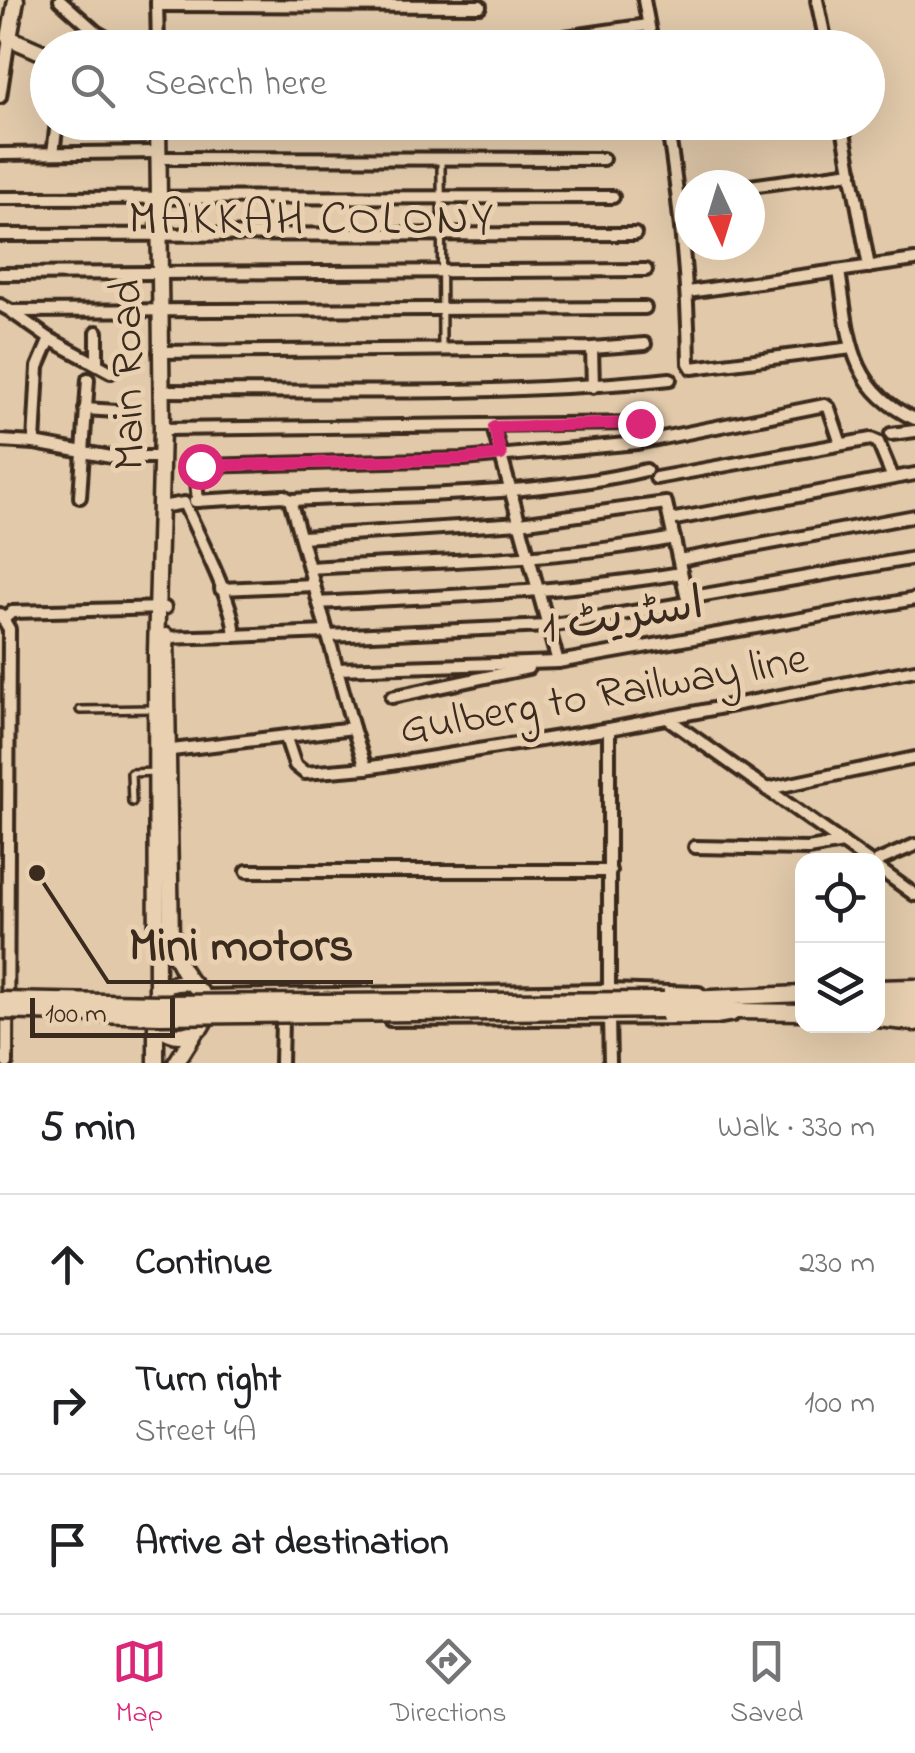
<!DOCTYPE html>
<html lang="en">
<head>
<meta charset="utf-8">
<style>
	body { margin:0; font-family:"Indie Flower","Playpen Sans Arabic",sans-serif; background:#f2f2f2; color:#202124 }
	.controls { position:absolute; right:30px; bottom:30px; display:grid; overflow:hidden; border-radius:20px; box-shadow:0 10px 40px #0002 }
	.controls button { width:90px; height:90px; display:grid; place-items:center; padding:0; border:0; border-bottom:2px solid #e0e0e0; background:#fff; color:#202124; font:50px sans-serif }
	.compass { position:absolute; left:675px; top:170px; width:90px; height:90px; border-radius:50%; background:#fff; box-shadow:0 10px 40px #0002; rotate:176deg }
	.scale { position:absolute; left:30px; bottom:25px; width:145px; box-sizing:border-box; padding-left:10px; border:5px solid #3b2a1e; border-top:0; font-size:28px; line-height:35px; white-space:nowrap; color:#3b2a1e; -webkit-text-stroke:8px #e8d0b0; paint-order:stroke }
	.stop { position:absolute; width:30px; height:30px; margin:-22px; border:8px solid #db2777; border-radius:50%; background:#fff }
	.stop.end { background:#db2777; border-color:#fff; box-shadow:0 2px 10px #0008 }
	.list { margin:0; padding:0; list-style:none }
	h2 { display:flex; justify-content:space-between; align-items:center; height:130px; margin:0; padding:0 40px; font-size:42px }
	h2 small { font-size:32px; font-weight:400; color:#757577 }
	.list li { display:grid; grid-template-columns:65px 1fr auto; gap:30px; align-items:center; box-sizing:border-box; height:140px; padding:0 40px; border-top:2px solid #e0e0e0 }
	.list b { display:block; font-size:38px; white-space:nowrap }
	.list p { margin:0; font-size:32px; white-space:nowrap; color:#757577 }
	.list em { font-size:32px; font-style:normal; color:#757577 }
	.icon { flex:none; width:55px; height:55px; fill:none; stroke:currentColor; stroke-width:2; stroke-linecap:round; stroke-linejoin:round }
	.map { position:relative; flex:none; width:915px; height:1063px; overflow:hidden }
	.search { position:absolute; background:#fff; box-shadow:0 10px 40px #0002; left:30px; right:30px; top:30px; height:110px; display:flex; align-items:center; gap:25px; box-sizing:border-box; padding:0 35px; border-radius:55px; color:#757577; font-size:38px }
	.sheet { height:550px; background:#fff }
	nav { display:flex; justify-content:space-around; align-items:center; box-sizing:border-box; height:140px; border-top:2px solid #e0e0e0; background:#fff; font-size:28px; color:#757577 }
	nav a { display:grid; justify-items:center; gap:5px }
	nav .on { color:#db2777 }
	.map>svg:first-child { display:block }
</style>
</head>
<body>
<div class="map">
<svg width="915" height="1063" viewBox="0 0 915 1063">
	<rect width="100%" height="100%" fill="#e1c9aa"/>
	<filter id="ink" filterUnits="userSpaceOnUse"><feTurbulence type="fractalNoise" baseFrequency=".01" numOctaves="2"/><feDisplacementMap in="SourceGraphic" scale="20" xChannelSelector="R" yChannelSelector="G"/><feConvolveMatrix kernelMatrix="1 2 1 2 8 2 1 2 1" color-interpolation-filters="sRGB"/></filter>
	<g filter="url(#ink)">
		<g fill="none" stroke-linecap="round" stroke-linejoin="round">
			<defs>
				<g id="lane">
					<path d="M441 161 442 347"/>
					<path d="M80 710 154 709"/>
					<path d="M132 802 131 773 155 772"/>
				</g>
				<g id="street">
					<path d="M60 0 96 32 124 48"/>
					<path d="M644 0 653 48"/>
					<path d="M817 0 827 48"/>
					<path d="M157 1 158 48"/>
					<path d="M157 5 480 6"/>
					<path d="M565 37 648 25"/>
					<path d="M158 43 525 47"/>
					<path d="M0 97 9 38"/>
					<path d="M667 122C680 203 688 282 689 363L692 368 852 348"/>
					<path d="M842 122 869 267"/>
					<path d="M53 153 57 122"/>
					<path d="M0 154 158 152"/>
					<path d="M158 158 603 159"/>
					<path d="M750 186 852 172"/>
					<path d="M0 198 613 197"/>
					<path d="M0 235 635 234"/>
					<path d="M839 271C849 335 848 389 915 419"/>
					<path d="M0 274 646 270"/>
					<path d="M688 292 915 260"/>
					<path d="M0 305 11 311 645 308"/>
					<path d="M13 313 50 339 111 372"/>
					<path d="M592 348 593 387"/>
					<path d="M159 352 592 348 645 344"/>
					<path d="M97 364V332"/>
					<path d="M162 391C331 391 501 396 670 379"/>
					<path d="M85 409 133 412"/>
					<path d="M493 427 558 662H554"/>
					<path d="M162 429 640 423"/>
					<path d="M891 434 915 431"/>
					<path d="M0 441 34 443 111 457H161"/>
					<path d="M34 443 38 367 50 339"/>
					<path d="M656 478 871 439 878 442 893 478"/>
					<path d="M80 497 88 379"/>
					<path d="M290 500C403 494 536 497 646 470"/>
					<path d="M195 501 284 496 290 500 327 632"/>
					<path d="M198 501 195 471 200 466 464 459 637 443 825 405 829 408 841 444"/>
					<path d="M161 507 184 503C196 531 238 610 234 636L327 632 353 728"/>
					<path d="M670 520 915 474"/>
					<path d="M302 537 520 523 666 503 688 603 548 626 328 636"/>
					<path d="M679 560 915 516"/>
					<path d="M310 568C431 561 555 561 674 538"/>
					<path d="M221 589 314 585"/>
					<path d="M687 598 915 558"/>
					<path d="M319 603C440 596 562 593 681 573"/>
					<path d="M0 614 9 629 7 1063"/>
					<path d="M5 618 12 612 165 608"/>
					<path d="M159 638 234 636"/>
					<path d="M337 669 558 662 915 599"/>
					<path d="M392 697 528 668"/>
					<path d="M667 718 868 861"/>
					<path d="M609 729V990"/>
					<path d="M286 738 295 765 305 773 366 768"/>
					<path d="M164 751 353 728 366 768 609 729 915 670"/>
					<path d="M767 789 915 758"/>
					<path d="M695 847 808 849 843 843"/>
					<path d="M878 861 915 845"/>
					<path d="M878 868 915 895"/>
					<path d="M247 871H610"/>
					<path d="M205 996 609 990 699 993"/>
					<path d="M609 1019 610 1063"/>
					<path d="M390 1020 716 1018 733 1015"/>
					<path d="M281 1063 282 1020"/>
				</g>
				<g id="secondary">
					<path d="M16 0 9 38 48 55"/>
					<path d="M166 636 171 940C174 955 179 966 188 978 202 997 218 1000 201 1027 153 1061 131 975 191 983"/>
					<path d="M878 988 915 987"/>
					<path d="M157 995 156 653 162 429 158 122"/>
					<path d="M878 998 915 1000"/>
					<path d="M664 1000 802 994"/>
					<path d="M662 1010 802 1012"/>
					<path d="M878 1012H915"/>
					<path d="M878 1019 915 1023"/>
					<path d="M156 1063V1021"/>
					<path d="M176 1063 196 1031"/>
				</g>
			</defs>
			<use href="#lane" stroke="#3b2a1e" stroke-width="12"/>
			<use href="#street" stroke="#3b2a1e" stroke-width="18"/>
			<use href="#secondary" stroke="#3b2a1e" stroke-width="21"/>
			<use href="#lane" stroke="#e8d0b0" stroke-width="5"/>
			<use href="#street" stroke="#e8d0b0" stroke-width="10"/>
			<use href="#secondary" stroke="#e8d0b0" stroke-width="14"/>
			<defs>
				<g id="secondary-bridge">
					<path d="M0 1000 159 1003 664 1000"/>
					<path d="M0 1011 160 1016 662 1010"/>
				</g>
			</defs>
			<use href="#secondary-bridge" stroke="#3b2a1e" stroke-width="21" stroke-linecap="butt"/>
			<use href="#secondary-bridge" stroke="#e8d0b0" stroke-width="14"/>
		</g>
	</g>
	<g fill="none" stroke-linecap="round" stroke-linejoin="round" filter="url(#ink)">
		<path stroke="#db2777" stroke-width="12" d="M200 466 464 459 501 455 494 427 640 423"/>
	</g>
	<g text-anchor="middle" stroke-width="10" stroke-linejoin="round" paint-order="stroke">
		<g font-size="45" fill="#3b2a1e" stroke="#e8d0b0">
			<text transform="translate(125 375) rotate(-91)" y="16">Main Road</text>
			<text transform="translate(622 613) rotate(-9)" y="16">اسٹریٹ 1</text>
			<text transform="translate(603 691) rotate(-10)" y="16">Gulberg to Railway line</text>
		</g>
		<g font-size="48" letter-spacing="2.5" fill="#3b2a1e" stroke="#e8d0b0">
			<text x="312" y="233">MAKKAH COLONY</text>
		</g>
	</g>
	<path fill="none" stroke="#3b2a1e" stroke-width="4" d="M37 873L108 982H373"/>
	<circle fill="#3b2a1e" stroke="#e8d0b0" stroke-width="4" cx="37" cy="873" r="10"/>
	<g font-size="48" text-anchor="middle" font-weight="bold" fill="#3b2a1e" stroke="#e8d0b0" stroke-width="10" stroke-linejoin="round" paint-order="stroke">
		<text x="241" y="960">Mini motors</text>
	</g>
</svg>
<div class="controls">
<button><svg class="icon" aria-label="locate" viewBox="0 0 24 24"><circle cx="12" cy="12" r="6"/><path d="M12 2v4M12 18v4M2 12h4M18 12h4"/></svg></button>
<button><svg class="icon" aria-label="layers" viewBox="0 0 24 24"><path d="M12 4l9 5-9 5-9-5zM3 14l9 5 9-5"/></svg></button>
</div>
<svg class="compass" viewBox="-18 -18 36 36"><path d="M0-13l5 13h-10z" fill="#e53935"/><path d="M0 13l5-13h-10z" fill="#757577"/></svg>
<div class="scale">100 m</div>
<div class="stop" style="left:200px;top:466px"></div>
<div class="stop end" style="left:640px;top:423px"></div>
<div class="search"><svg class="icon" aria-label="search" viewBox="0 0 24 24"><circle cx="10" cy="10" r="6"/><path d="M15 15l6 6"/></svg>Search here</div>
</div>
<section class="sheet">
<h2>5 min<small>Walk · 330 m</small></h2>
<ul class="list">
<li><svg class="icon" aria-label="ahead" viewBox="0 0 24 24"><path d="M12 20V5M6 11l6-6 6 6"/></svg><div><b>Continue</b></div><em>230 m</em></li>
<li><svg class="icon" aria-label="right" viewBox="0 0 24 24"><path d="M7 20v-9h11M14 6l5 5-5 5"/></svg><div><b>Turn right</b><p>Street 4A</p></div><em>100 m</em></li>
<li><svg class="icon" aria-label="arrive" viewBox="0 0 24 24"><path d="M6 21V4h12l-3 4 3 4H6"/></svg><div><b>Arrive at destination</b></div></li>
</ul>
</section>
<nav>
<a class="on"><svg class="icon" aria-label="map" viewBox="0 0 24 24"><path d="M3 6l6-2 6 2 6-2v14l-6 2-6-2-6 2zM9 4v14M15 6v14"/></svg>Map</a>
<a><svg class="icon" aria-label="directions" viewBox="0 0 24 24"><path d="M12 3l9 9-9 9-9-9zM9 14v-3h6M13 9l2 2-2 2"/></svg>Directions</a>
<a><svg class="icon" aria-label="saved" viewBox="0 0 24 24"><path d="M7 4h10v16l-5-4-5 4z"/></svg>Saved</a>
</nav>
</body>
</html>
